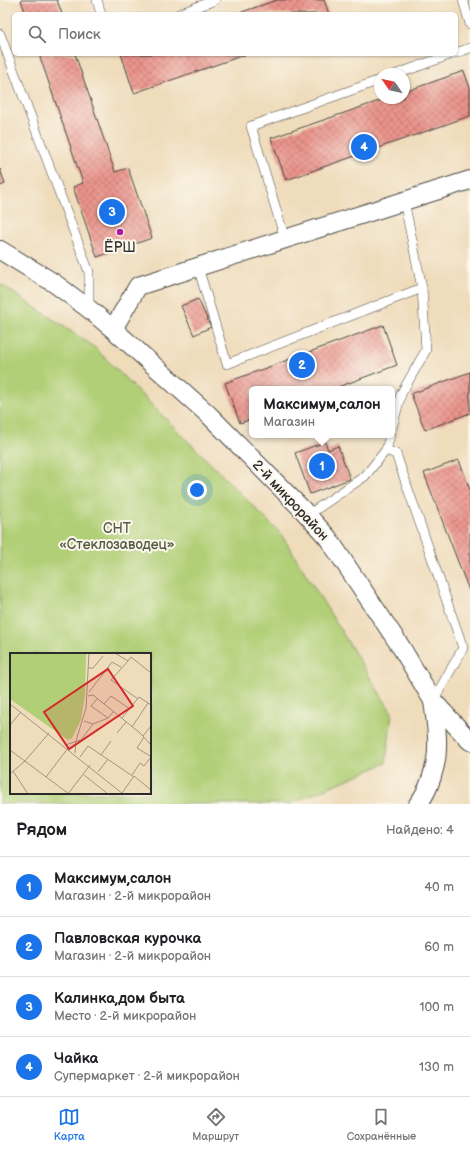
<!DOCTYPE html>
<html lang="ru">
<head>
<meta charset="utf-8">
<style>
	body { margin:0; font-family:"Balsamiq Sans",sans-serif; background:#f6f6f6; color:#202124 }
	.compass { position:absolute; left:374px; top:68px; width:36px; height:36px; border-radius:50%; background:#fff; box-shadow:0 1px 3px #0004; rotate:304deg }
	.you { position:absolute; left:197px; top:490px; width:14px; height:14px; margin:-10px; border:3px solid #fff; border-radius:50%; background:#1a73e8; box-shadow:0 0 0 6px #1a73e833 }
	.badge { display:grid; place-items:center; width:26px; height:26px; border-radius:50%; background:#1a73e8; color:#fff; font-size:13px; font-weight:700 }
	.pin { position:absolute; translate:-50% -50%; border:2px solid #fff; box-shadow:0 1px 4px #0006 }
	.popup { position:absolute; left:249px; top:386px; width:146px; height:52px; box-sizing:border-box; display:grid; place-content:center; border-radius:6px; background:#fff; filter:drop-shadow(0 1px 3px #0005); font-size:13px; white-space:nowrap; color:#757577 }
	.popup b { font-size:15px; color:#202124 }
	.popup::after { content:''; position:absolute; left:50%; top:100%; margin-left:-8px; border:8px solid transparent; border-top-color:#fff }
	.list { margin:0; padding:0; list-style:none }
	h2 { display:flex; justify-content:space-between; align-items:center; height:52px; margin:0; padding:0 16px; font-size:17px }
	h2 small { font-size:13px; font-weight:400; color:#757577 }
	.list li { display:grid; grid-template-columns:26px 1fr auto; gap:12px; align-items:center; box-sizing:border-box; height:60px; padding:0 16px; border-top:1px solid #e0e0e0 }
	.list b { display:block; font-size:15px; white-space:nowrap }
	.list p { margin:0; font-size:13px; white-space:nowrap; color:#757577 }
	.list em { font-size:13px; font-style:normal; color:#757577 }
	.icon { flex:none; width:22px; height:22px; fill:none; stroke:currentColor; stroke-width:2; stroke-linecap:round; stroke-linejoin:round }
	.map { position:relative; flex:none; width:470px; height:804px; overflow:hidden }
	.search { position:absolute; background:#fff; box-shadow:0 1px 3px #0004; left:12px; right:12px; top:12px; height:44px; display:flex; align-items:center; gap:10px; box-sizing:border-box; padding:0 14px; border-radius:6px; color:#757577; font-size:15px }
	.sheet { height:292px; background:#fff }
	nav { display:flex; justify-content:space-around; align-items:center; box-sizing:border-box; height:56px; border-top:1px solid #e0e0e0; background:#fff; font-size:11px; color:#757577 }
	nav a { display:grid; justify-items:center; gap:2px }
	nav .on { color:#1a73e8 }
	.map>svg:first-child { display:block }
</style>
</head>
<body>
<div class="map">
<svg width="470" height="804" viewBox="0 0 470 804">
	<defs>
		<pattern id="building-cross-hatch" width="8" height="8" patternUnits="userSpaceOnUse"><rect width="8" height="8" fill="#eb948c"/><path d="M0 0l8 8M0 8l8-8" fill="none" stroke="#bf7973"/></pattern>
	</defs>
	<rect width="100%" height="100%" fill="#fbf7ec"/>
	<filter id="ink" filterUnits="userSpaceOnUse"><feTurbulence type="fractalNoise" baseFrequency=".025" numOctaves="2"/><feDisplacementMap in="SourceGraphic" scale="8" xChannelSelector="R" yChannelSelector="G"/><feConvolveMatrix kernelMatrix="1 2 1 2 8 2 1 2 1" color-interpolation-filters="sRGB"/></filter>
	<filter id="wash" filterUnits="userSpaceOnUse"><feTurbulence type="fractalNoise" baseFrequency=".012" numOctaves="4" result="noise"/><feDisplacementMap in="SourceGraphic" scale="16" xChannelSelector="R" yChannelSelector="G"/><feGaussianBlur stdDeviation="0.9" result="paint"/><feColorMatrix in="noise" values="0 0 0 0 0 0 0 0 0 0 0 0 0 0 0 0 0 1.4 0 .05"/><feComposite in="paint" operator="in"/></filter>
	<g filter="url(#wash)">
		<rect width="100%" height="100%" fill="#efdcbb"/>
		<path fill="#b0cf76" stroke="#6e7d50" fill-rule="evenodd" d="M0 284 93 346 281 534 392 713 386 763 289 804H0ZM11 654H150V793H11Z"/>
		<g id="blocks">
			<g fill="url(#building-cross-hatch)">
				<path d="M21 0H57L62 14H26Z"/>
				<path d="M277 0H324L329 14H236Z"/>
				<path d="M39 54H75L115 172 128 168 152 238 97 257 73 187 83 183Z"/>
				<path d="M121 54H247L134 93Z"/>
				<path d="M464 71 470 88V116L286 180 271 138 388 98H404V92Z"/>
				<path d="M0 169 5 184 0 186Z"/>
				<path d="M198 299 211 327 194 335 181 306Z"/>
				<path d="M383 325 397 365 333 389H252V419L240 423 225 383Z"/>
				<path d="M470 372V413L425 430 411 394Z"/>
				<path d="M325 442 328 450 338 446 350 479 310 494 295 453Z"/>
				<path d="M459 460 470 490V593L424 473Z"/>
			</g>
		</g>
	</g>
	<g filter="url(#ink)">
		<use href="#blocks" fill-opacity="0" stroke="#484641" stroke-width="1"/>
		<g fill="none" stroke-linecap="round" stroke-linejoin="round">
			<defs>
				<g id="service">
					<path d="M97 0 101 14"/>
					<path d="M463 0 470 24"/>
					<path d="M179 14 215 0"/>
					<path d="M0 34 89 272V308"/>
					<path d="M456 53 470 48"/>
					<path d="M397 74 452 54"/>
					<path d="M285 239 251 126 380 80"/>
					<path d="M198 267 227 364 422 288 404 201"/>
					<path d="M392 428 401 394 426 350 422 288"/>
					<path d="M386 450 396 454 463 648 433 701"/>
					<path d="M308 515 365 476 386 450 390 435"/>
				</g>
				<g id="minor">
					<path d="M0 250 54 283 89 309 113 329 209 415 302 509 328 538 401 647 433 701 470 741"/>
					<path d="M113 329 138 286 470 180"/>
					<path d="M418 804C429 791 437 765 437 748 438 733 435 716 433 701"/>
				</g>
			</defs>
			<use href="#service" stroke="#484641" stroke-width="10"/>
			<use href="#minor" stroke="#484641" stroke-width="20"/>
			<use href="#service" stroke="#fff" stroke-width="9"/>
			<use href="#minor" stroke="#fff" stroke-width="18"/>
		</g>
	</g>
	<circle fill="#b5179e" stroke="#fbf7ec" stroke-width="1.5" cx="120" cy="232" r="4"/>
	<g text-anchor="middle" stroke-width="4" stroke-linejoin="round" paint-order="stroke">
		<g font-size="14" fill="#2b2b2b" stroke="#fbf7ec">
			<text x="120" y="252">ЁРШ</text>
		</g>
		<g font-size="14" fill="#2b2b2b" stroke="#fbf7ec">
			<text transform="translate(291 500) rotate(47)" y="5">2-й микрорайон</text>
		</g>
		<g font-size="14" fill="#535c42" stroke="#fbf7ec">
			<text x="117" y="533">СНТ<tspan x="117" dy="16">«Стеклозаводец»</tspan></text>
		</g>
	</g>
	<g transform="translate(10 653)">
		<rect width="141" height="141" fill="#efdcbb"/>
		<path d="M0 0H76L75 42 71 67 62 85 58 87 0 46Z" fill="#b0cf76"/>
		<path fill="none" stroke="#a19581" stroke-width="1" d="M105 0 118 8 121 4 141 20M118 8 101 27 128 46M78 15H83L93 3M79 39 102 9 111 14M78 43 83 42 93 50 130 80 141 92M87 46 81 53 98 65 103 59M0 51 113 141M94 51 101 43 120 56M112 65 129 44 141 52M74 68 83 71 98 65M0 72 11 59M122 74 138 50M107 80 116 69M133 83 141 73M134 84 127 95 140 103M55 92 71 87 83 71M0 97 59 141M65 100 66 88 76 55 79 0M91 102 101 88M70 104 78 93 124 124M3 118 18 141M88 119 98 106M0 121 15 108 39 80M74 122 98 141M122 122 130 110 134 113 141 104M36 124 58 95M112 140 124 123 141 137M58 141 80 112"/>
		<path fill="#d62828" fill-opacity="0.15" stroke="#d62828" stroke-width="2" d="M98 16 123 53 59 96 34 59Z"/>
		<rect width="141" height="141" fill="none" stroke="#2b2b2b" stroke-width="2"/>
	</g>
</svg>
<svg class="compass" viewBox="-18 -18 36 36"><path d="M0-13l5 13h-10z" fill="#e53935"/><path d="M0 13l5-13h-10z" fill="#757577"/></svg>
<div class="you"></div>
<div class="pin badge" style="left:322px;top:466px">1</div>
<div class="popup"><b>Максимум,салон</b>Магазин</div>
<div class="pin badge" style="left:302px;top:365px">2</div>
<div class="pin badge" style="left:112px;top:212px">3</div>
<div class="pin badge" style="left:364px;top:147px">4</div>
<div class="search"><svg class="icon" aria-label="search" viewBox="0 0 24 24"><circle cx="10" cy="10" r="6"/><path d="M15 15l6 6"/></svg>Поиск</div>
</div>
<section class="sheet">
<h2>Рядом<small>Найдено: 4</small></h2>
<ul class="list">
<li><span class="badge">1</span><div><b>Максимум,салон</b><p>Магазин · 2-й микрорайон</p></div><em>40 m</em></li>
<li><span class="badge">2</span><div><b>Павловская курочка</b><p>Магазин · 2-й микрорайон</p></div><em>60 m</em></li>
<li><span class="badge">3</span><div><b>Калинка,дом быта</b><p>Место · 2-й микрорайон</p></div><em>100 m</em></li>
<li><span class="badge">4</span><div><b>Чайка</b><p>Супермаркет · 2-й микрорайон</p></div><em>130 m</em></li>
</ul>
</section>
<nav>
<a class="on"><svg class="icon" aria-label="map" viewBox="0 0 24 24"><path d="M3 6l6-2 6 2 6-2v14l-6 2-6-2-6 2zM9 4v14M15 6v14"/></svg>Карта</a>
<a><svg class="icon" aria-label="directions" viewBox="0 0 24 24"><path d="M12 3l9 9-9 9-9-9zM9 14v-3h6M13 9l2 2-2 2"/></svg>Маршрут</a>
<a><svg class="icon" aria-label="saved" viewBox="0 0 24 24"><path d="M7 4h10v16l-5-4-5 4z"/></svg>Сохранённые</a>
</nav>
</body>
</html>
